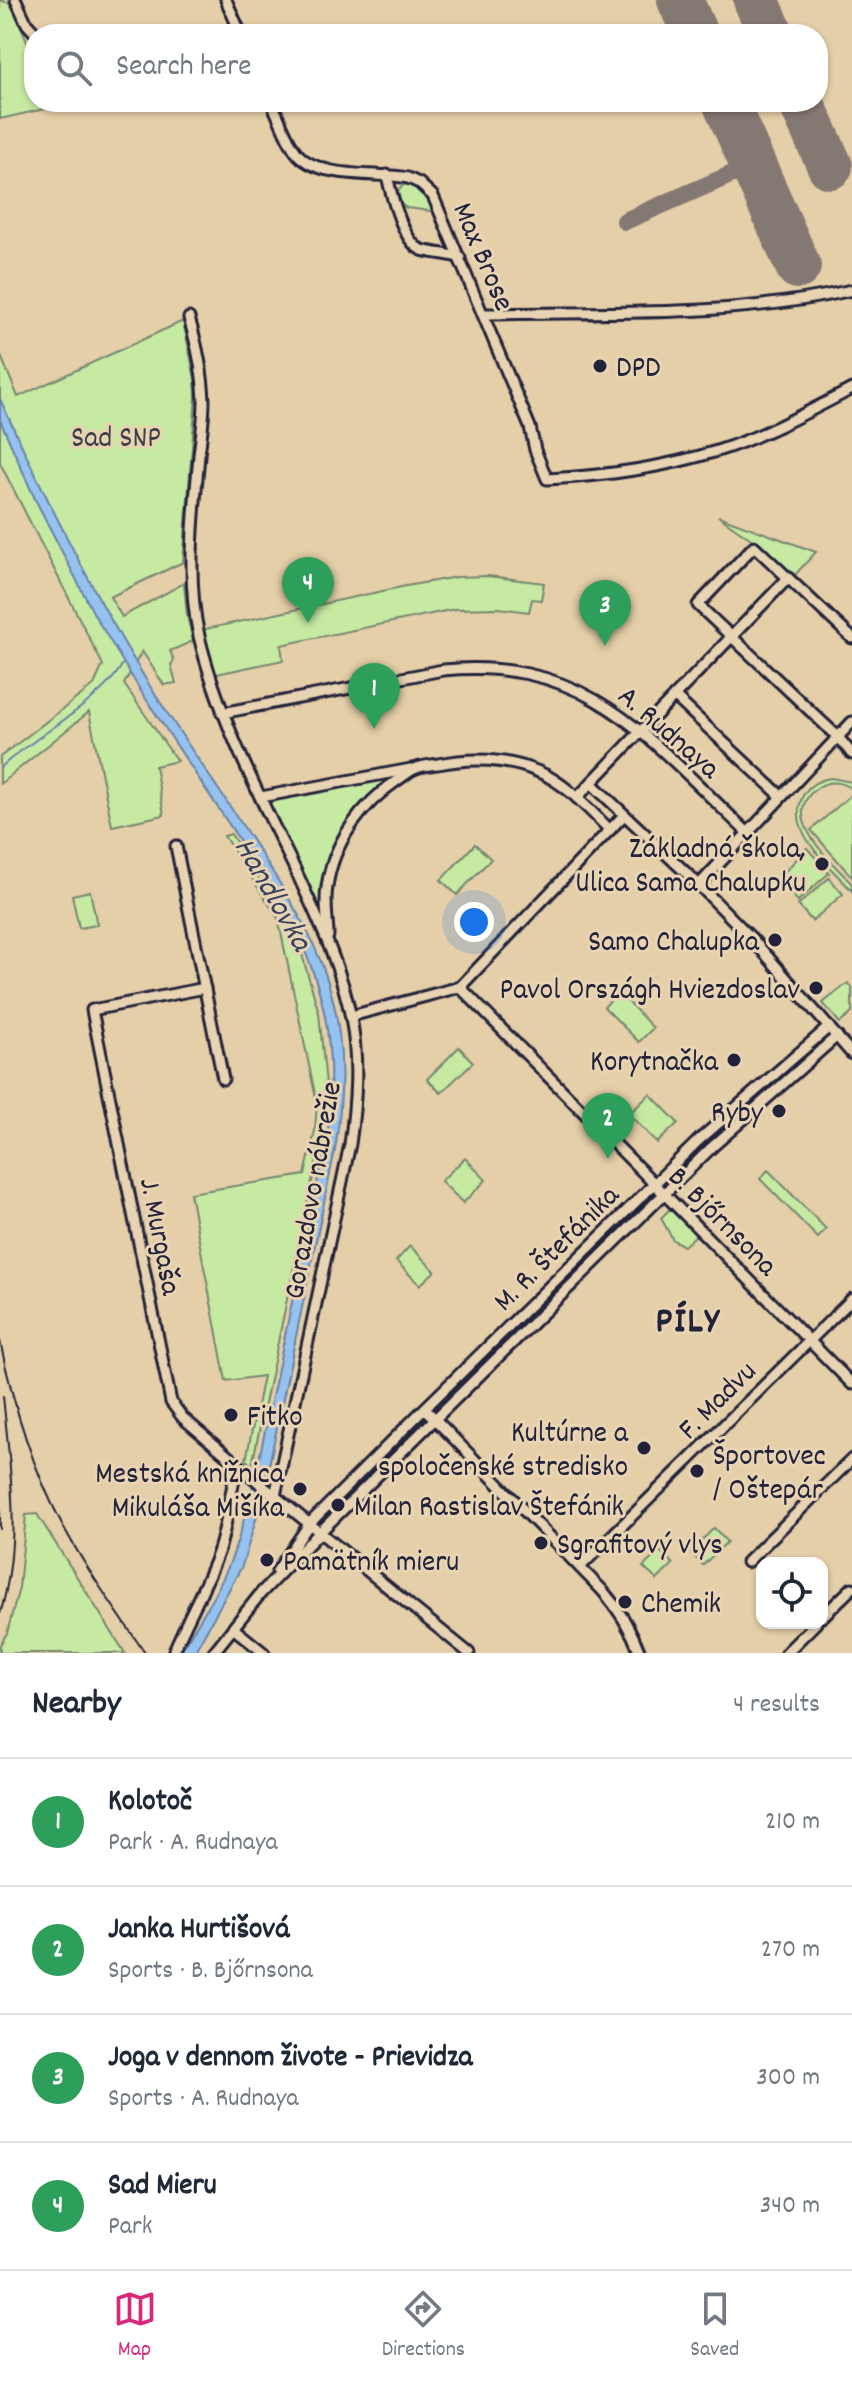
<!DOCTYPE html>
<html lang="en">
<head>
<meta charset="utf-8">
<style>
	body { margin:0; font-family:Dekko,sans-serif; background:#f2f2f3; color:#1f2937 }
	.controls { position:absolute; right:24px; bottom:24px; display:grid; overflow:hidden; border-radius:16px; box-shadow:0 2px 6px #0004 }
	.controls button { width:72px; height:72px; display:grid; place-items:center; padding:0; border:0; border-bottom:2px solid #e0e1e3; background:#fff; color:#1f2937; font:40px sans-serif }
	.you { position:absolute; left:474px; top:922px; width:28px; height:28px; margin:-20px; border:6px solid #fff; border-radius:50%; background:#1a73e8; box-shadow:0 0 0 12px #1a73e833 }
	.badge { display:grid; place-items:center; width:52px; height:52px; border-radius:50%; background:#db2777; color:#fff; font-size:26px; font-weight:700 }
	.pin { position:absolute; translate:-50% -66px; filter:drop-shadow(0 2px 4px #0008) }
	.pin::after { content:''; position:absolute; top:42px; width:28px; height:24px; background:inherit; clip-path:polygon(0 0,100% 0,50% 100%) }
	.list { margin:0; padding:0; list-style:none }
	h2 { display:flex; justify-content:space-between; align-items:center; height:104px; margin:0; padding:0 32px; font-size:34px }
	h2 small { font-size:26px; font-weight:400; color:#747a83 }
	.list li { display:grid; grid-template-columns:52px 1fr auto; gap:24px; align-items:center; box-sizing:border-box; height:128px; padding:0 32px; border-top:2px solid #e0e1e3 }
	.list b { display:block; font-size:30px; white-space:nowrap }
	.list p { margin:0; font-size:26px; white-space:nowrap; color:#747a83 }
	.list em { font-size:26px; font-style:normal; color:#747a83 }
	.icon { flex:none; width:44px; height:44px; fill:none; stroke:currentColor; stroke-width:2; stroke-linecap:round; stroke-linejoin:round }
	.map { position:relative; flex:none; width:852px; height:1653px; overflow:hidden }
	.search { position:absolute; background:#fff; box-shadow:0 2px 6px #0004; left:24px; right:24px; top:24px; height:88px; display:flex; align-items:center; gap:20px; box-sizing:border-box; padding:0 28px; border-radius:32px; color:#747a83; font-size:30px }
	.sheet { height:616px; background:#fff }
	nav { display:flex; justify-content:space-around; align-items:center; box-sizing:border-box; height:112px; border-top:2px solid #e0e1e3; background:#fff; font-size:22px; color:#747a83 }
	nav a { display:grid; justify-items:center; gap:4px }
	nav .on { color:#db2777 }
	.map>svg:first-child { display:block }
</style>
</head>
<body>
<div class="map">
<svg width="852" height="1653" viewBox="0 0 852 1653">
	<rect width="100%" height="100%" fill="#e5cfa8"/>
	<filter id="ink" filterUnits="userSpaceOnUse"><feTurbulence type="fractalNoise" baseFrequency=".0125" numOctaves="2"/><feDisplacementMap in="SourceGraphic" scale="16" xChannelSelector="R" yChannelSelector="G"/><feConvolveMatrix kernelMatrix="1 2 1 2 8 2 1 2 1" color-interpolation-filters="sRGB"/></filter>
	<g filter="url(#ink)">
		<g fill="#c7eaa3" stroke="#74866f" stroke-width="2">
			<path d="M0 0 12 4 34 59V102H51L53 107 0 119Z"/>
			<path d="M407 184C422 187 430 199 438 212L407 208 399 204 397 194 402 186Z"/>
			<path d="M183 321 195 379 196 396 183 562 110 597 122 617 184 583 187 616 193 641 170 651 174 660 171 665 176 683 164 685 142 651 124 684 177 761 155 766 164 815 112 826 89 712 0 784V757L94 685 103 665 0 463V354L18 397Z"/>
			<path d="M718 516 816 552 793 577 754 541Z"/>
			<path d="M488 576 544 583 541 600 532 599 529 612 499 608 455 609 281 645 283 660 212 675 201 630 406 586 457 577Z"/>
			<path d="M408 771C369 804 339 833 327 885 323 902 328 924 328 941L261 798Z"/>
			<path d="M831 778 852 782V788C841 782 828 780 817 788 777 817 832 861 852 884V891C832 868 786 832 802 798 807 786 818 780 831 778Z"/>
			<path d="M852 794V877L811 830Z"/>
			<path d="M231 834 283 917 301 951 319 1013 326 1085 319 1148 252 1465 246 1460 263 1376 226 1381 190 1193 305 1175 315 1131 317 1103 278 918 224 836Z"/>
			<path d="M475 844 491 859 457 895 441 880Z"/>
			<path d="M807 848 829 873 798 901 777 880Z"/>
			<path d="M829 878 843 894 812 921 798 905Z"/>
			<path d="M90 891 97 925 79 928 72 895Z"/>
			<path d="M848 983 852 987V1013L840 1023 823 1003Z"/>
			<path d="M619 992 653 1028 639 1042 604 1007Z"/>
			<path d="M821 1039 826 1043 669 1184 664 1179 702 1142Z"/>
			<path d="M459 1047 473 1062 441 1093 427 1079Z"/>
			<path d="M650 1094 678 1123 657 1143 629 1114Z"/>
			<path d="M465 1158 486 1180 463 1203 441 1181Z"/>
			<path d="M768 1170 826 1229 818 1238 760 1179Z"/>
			<path d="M650 1192 656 1198 438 1412 432 1407Z"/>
			<path d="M670 1209 696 1235 684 1246 673 1240 661 1218Z"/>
			<path d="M410 1246 435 1271 420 1285 396 1261Z"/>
			<path d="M419 1419 425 1425 327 1521 321 1516Z"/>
			<path d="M37 1514 125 1653H0V1645L7 1633 19 1588 26 1515Z"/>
			<path d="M714 1528 727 1542 703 1565 690 1552Z"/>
			<path d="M660 1551 673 1564 657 1580 643 1567Z"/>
		</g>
		<path fill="#96c2ef" stroke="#6882a7" stroke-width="2" d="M0 399C44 495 92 592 148 683 183 739 222 793 258 849 288 896 320 944 333 1000 345 1050 343 1099 335 1150L262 1499 242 1566 194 1653H180C197 1623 218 1593 231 1560 243 1529 250 1496 258 1464L328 1131C336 1044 326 983 283 906L142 693 95 616 35 499 0 420Z"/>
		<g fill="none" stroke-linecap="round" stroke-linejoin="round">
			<path stroke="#6882a7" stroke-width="2" d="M0 768C34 736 104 701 123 663"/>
			<path stroke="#847872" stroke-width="18" d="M625 221 753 165"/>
			<g stroke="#847872" stroke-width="46">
				<path d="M680 0 695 34"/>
				<path d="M756 0 771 34"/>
				<path d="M725 102 798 266"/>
				<path d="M801 102 830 166"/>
			</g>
			<defs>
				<g id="minor">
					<path d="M16 0 27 24 36 34"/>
					<path d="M226 0 241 34"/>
					<path d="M271 102C280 118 285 137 296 152 317 180 376 172 408 178L419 183 433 196 530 427 535 450 547 479C605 476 662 468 717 451 764 436 808 412 852 389"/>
					<path d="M387 175C391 194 403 243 422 250 435 254 448 253 460 258"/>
					<path d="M484 314C606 311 732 318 852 290"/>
					<path d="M189 318C197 345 203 372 204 401 204 419 201 437 199 455 194 514 186 578 199 636 220 723 263 802 301 882 321 926 342 970 351 1018 359 1060 356 1102 350 1144L275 1496"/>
					<path d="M852 638 754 546 698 605 838 737 852 754"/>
					<path d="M674 696 781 796"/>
					<path d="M222 713 443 670C590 656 650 741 748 833"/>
					<path d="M591 783 788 578"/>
					<path d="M261 797 411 769"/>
					<path d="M577 798 591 783 699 885 754 941 852 1054"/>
					<path d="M176 846 223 1079"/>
					<path d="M699 885 852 722"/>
					<path d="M328 936C328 921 324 903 327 887 333 842 362 804 399 779 404 776 409 771 414 769 421 766 430 765 438 764 473 757 506 758 539 772 567 784 588 809 610 830"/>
					<path d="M460 987 852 1384"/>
					<path d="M205 988 92 1010 171 1402 183 1418 270 1492 469 1653"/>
					<path d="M351 1016 460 987 624 815"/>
					<path d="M425 1409 602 1590C619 1609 631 1629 640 1653"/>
					<path d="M747 1562 852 1459"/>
					<path d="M580 1567 852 1299"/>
					<path d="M277 1571 310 1523 417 1416 699 1140 829 1027"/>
					<path d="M822 1617 852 1588"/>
					<path d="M233 1628 264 1653"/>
					<path d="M173 1653C187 1619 207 1585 219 1550 228 1522 229 1493 238 1465"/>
					<path d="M213 1653 261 1593 321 1531 711 1148 837 1036"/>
					<path d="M786 1653 816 1623"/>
				</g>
			</defs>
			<use href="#minor" stroke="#22223b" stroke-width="15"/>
			<use href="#minor" stroke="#e8d4b2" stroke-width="9"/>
			<g stroke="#22223b" stroke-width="2">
				<path d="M0 1341C13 1404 31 1465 61 1522 85 1568 116 1610 145 1653"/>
				<path d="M0 1495V1529"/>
				<path d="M0 1614C22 1542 10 1469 3 1396"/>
			</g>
		</g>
	</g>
	<g fill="#22223b" stroke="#e8d4b2" stroke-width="3">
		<circle cx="600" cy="366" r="8"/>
		<circle cx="822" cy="864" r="8"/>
		<circle cx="775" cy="940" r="8"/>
		<circle cx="816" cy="988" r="8"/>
		<circle cx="734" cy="1060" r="8"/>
		<circle cx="779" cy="1111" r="8"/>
		<circle cx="231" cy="1415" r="8"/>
		<circle cx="644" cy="1448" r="8"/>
		<circle cx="697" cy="1471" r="8"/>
		<circle cx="300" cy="1489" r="8"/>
		<circle cx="338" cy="1505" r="8"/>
		<circle cx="541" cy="1543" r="8"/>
		<circle cx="267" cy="1560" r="8"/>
		<circle cx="625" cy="1602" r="8"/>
	</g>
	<g text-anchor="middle" stroke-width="6" stroke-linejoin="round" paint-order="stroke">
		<g font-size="30" fill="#22223b" stroke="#e8d4b2">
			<text transform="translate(485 256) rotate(67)" y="10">Max Brose</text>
			<text transform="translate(670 731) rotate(41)" y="10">A. Rudnaya</text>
			<text transform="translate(311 1190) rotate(-80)" y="10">Gorazdovo nábrežie</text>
			<text transform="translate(724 1220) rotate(45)" y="10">B. Bjőrnsona</text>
			<text transform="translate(162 1236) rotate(79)" y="10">J. Murgaša</text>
			<text transform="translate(555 1247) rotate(-45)" y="10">M. R. Štefánika</text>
			<text transform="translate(716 1399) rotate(-45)" y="10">F. Madvu</text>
		</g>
		<g font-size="30" fill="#22223b" stroke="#e8d4b2" text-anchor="start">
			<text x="616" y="376">DPD</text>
			<text x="806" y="857" text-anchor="end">Základná škola,<tspan x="806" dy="34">Ulica Sama Chalupku</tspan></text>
			<text x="759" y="950" text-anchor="end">Samo Chalupka</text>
			<text x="800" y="998" text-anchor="end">Pavol Országh Hviezdoslav</text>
			<text x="718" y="1070" text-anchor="end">Korytnačka</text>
			<text x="763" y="1121" text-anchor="end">Ryby</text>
			<text x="247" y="1425">Fitko</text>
			<text x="628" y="1441" text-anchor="end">Kultúrne a<tspan x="628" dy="34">spoločenské stredisko</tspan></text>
			<text x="713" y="1464">Športovec<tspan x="713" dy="34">/ Oštepár</tspan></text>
			<text x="284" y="1482" text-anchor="end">Mestská knižnica<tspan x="284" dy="34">Mikuláša Mišíka</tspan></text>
			<text x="354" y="1515">Milan Rastislav Štefánik</text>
			<text x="557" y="1553">Sgrafitový vlys</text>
			<text x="283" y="1570">Pamätník mieru</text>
			<text x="641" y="1612">Chemik</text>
		</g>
		<g font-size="30" fill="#3b404b" stroke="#e8d4b2">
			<text x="116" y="446">Sad SNP</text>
		</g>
		<g font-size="32" font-style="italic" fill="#39425f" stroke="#e8d4b2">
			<text transform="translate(275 893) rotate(60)" y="11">Handlovka</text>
		</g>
		<g font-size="38" font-weight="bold" letter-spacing="2" fill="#22223b" stroke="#e8d4b2">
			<text x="688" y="1331">PÍLY</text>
		</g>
	</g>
</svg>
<div class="controls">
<button><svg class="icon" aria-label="locate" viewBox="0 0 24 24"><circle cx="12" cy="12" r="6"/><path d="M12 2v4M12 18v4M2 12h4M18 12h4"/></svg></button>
</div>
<div class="you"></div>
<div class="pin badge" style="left:374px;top:729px;background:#2e9e5b">1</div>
<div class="pin badge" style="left:608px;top:1159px;background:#2e9e5b">2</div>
<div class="pin badge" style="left:605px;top:646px;background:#2e9e5b">3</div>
<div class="pin badge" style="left:308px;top:623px;background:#2e9e5b">4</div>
<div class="search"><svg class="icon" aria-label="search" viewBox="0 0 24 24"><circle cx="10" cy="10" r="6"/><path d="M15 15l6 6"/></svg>Search here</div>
</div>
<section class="sheet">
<h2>Nearby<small>4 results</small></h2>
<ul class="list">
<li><span class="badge" style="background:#2e9e5b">1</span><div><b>Kolotoč</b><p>Park · A. Rudnaya</p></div><em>210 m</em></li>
<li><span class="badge" style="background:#2e9e5b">2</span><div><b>Janka Hurtišová</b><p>Sports · B. Bjőrnsona</p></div><em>270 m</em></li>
<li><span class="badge" style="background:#2e9e5b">3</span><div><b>Joga v dennom živote - Prievidza</b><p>Sports · A. Rudnaya</p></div><em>300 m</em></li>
<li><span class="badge" style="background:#2e9e5b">4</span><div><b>Sad Mieru</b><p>Park</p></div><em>340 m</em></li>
</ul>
</section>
<nav>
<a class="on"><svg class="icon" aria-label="map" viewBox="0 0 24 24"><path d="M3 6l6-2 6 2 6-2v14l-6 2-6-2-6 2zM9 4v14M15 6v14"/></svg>Map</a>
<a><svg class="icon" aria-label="directions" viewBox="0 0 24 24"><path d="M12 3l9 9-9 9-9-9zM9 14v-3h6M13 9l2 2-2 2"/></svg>Directions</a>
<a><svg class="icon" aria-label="saved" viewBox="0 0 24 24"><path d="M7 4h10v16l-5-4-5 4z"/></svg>Saved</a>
</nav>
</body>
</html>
